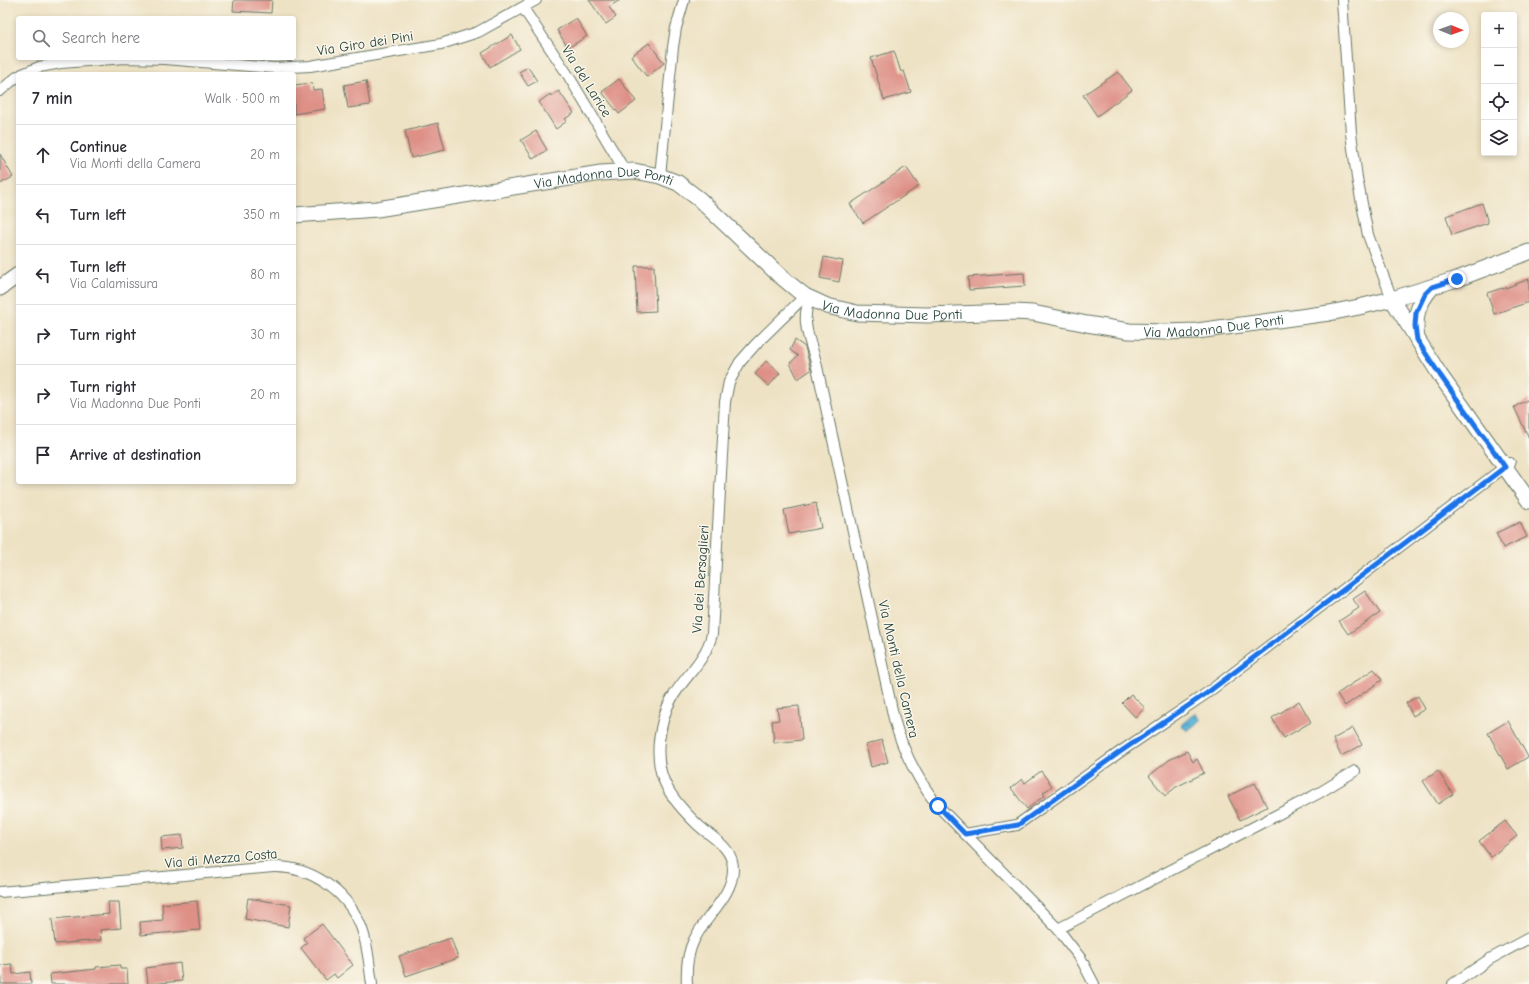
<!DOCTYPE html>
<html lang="en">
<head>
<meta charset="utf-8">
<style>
	body { margin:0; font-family:"Comic Neue",sans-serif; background:#f2f2f3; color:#2b2b33 }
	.controls { position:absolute; right:12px; top:12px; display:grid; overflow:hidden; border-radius:4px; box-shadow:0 2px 6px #0003 }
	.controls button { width:36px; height:36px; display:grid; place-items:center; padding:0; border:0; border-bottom:1px solid #e1e1e2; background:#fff; color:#2b2b33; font:20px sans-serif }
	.compass { position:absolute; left:1433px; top:12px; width:36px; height:36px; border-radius:50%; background:#fff; box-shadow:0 2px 6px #0003; rotate:91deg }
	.stop { position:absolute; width:12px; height:12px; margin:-9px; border:3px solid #1a73e8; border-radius:50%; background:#fff }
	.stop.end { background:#1a73e8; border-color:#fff; box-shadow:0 1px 4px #0008 }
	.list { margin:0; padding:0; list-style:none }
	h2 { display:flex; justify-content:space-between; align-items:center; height:52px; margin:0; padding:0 16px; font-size:17px }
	h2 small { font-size:13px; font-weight:400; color:#7c7c81 }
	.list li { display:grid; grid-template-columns:26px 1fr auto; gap:12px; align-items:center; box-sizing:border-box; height:60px; padding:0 16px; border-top:1px solid #e1e1e2 }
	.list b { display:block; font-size:15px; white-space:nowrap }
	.list p { margin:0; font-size:13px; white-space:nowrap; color:#7c7c81 }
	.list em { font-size:13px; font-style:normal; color:#7c7c81 }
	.icon { flex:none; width:22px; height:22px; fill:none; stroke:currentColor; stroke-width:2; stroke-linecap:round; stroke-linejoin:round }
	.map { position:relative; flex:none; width:1529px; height:984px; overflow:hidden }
	.search { position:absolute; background:#fff; box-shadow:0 2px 6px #0003; left:16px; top:16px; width:280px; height:44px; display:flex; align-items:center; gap:10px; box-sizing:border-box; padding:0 14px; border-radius:4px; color:#7c7c81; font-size:15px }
	.panel { position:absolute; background:#fff; box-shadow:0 2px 6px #0003; left:16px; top:72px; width:280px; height:412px; border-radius:4px }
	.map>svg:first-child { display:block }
</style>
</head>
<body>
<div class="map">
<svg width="1529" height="984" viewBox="0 0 1529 984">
	<defs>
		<pattern id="water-waves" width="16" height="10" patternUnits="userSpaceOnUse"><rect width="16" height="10" fill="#59b1d6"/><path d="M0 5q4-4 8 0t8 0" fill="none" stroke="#4991ae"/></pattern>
	</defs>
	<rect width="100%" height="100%" fill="#fbf7ec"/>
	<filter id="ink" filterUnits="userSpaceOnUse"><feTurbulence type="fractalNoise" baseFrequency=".025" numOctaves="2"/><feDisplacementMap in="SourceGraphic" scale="8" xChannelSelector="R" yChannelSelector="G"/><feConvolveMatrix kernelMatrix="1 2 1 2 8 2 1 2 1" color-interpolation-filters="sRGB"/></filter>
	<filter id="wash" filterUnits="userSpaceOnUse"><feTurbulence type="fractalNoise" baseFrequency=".012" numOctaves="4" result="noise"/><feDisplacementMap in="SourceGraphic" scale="16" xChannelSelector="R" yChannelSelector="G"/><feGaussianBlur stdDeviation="0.9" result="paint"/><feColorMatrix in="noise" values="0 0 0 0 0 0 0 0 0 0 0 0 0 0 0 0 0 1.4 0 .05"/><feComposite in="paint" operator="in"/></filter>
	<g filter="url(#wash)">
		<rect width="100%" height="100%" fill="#eee2c4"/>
		<path fill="url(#water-waves)" stroke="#3c7785" d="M1195 713 1201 720 1187 731 1181 725Z"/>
		<g id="blocks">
			<g fill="#de9087">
				<path d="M234 0H272L271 13 233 11Z"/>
				<path d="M589 0H620L609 7 616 17 606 24Z"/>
				<path d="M576 18 587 36 568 48 557 30Z"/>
				<path d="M512 35 520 49 490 67 482 53Z"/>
				<path d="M649 43 664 63 647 77 631 56Z"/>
				<path d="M894 51 901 72 904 71 911 92 884 100 871 58Z"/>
				<path d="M528 67 537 81 528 86 519 72Z"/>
				<path d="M1118 72 1132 90 1097 116 1083 95Z"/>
				<path d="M619 79 636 101 619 114 602 92Z"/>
				<path d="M366 81 370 105 348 108 344 85Z"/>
				<path d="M312 83 313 90 322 89 325 109 294 114V85Z"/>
				<path d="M559 91 574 113 565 119 567 121 556 129 539 102 550 94 551 96Z"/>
				<path d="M438 123 445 150 411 158 405 131Z"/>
				<path d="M536 131 547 150 533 159 521 140Z"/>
				<path d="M0 154 13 177 0 184Z"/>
				<path d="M906 167 919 186 863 223 850 204Z"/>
				<path d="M1482 203 1488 223 1452 235 1446 216Z"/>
				<path d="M824 257 843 261 839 282 820 278Z"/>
				<path d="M635 266H654L656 311 637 312Z"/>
				<path d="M1024 273 1025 286 969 290 968 277Z"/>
				<path d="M1529 279V302L1494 314 1487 293 1502 288 1503 289Z"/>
				<path d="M795 340 805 347 811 370 798 379 790 363 798 356 790 350Z"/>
				<path d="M766 361 780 373 769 386 755 374Z"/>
				<path d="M1529 399V438L1514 407Z"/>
				<path d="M816 503 821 528 789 534 784 510Z"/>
				<path d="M1520 522 1527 537 1503 548 1496 533Z"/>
				<path d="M1365 591 1380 613 1348 634 1339 621 1359 608 1353 599Z"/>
				<path d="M1374 669 1382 680 1345 706 1337 694Z"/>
				<path d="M1131 694 1145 708 1135 717 1122 703Z"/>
				<path d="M1418 696 1425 709 1413 716 1406 703Z"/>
				<path d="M1299 701 1311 722 1284 738 1272 718Z"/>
				<path d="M799 706 802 740 774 743 772 721 779 720 777 708Z"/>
				<path d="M1508 721 1528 757 1508 769 1488 733Z"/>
				<path d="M1353 728 1362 745 1341 756 1333 739Z"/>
				<path d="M882 740 888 762 871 767 866 745Z"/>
				<path d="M1187 751 1193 762 1197 759 1204 773 1176 787 1165 796 1149 776 1169 760Z"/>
				<path d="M1041 771 1052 786 1043 793 1045 795 1027 809 1011 788 1022 779 1025 783Z"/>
				<path d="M1438 771 1453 794 1438 804 1423 781Z"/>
				<path d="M1255 783 1267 807 1240 820 1228 796Z"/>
				<path d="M1505 821 1517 836 1491 857 1479 841Z"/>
				<path d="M182 835 183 848 162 850 161 837Z"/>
				<path d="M248 898 291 905 288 927 245 919Z"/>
				<path d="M197 901 200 930 141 935 140 922 163 920 162 904Z"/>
				<path d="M108 902H119L121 928 100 930 101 940 55 944 52 919 109 914Z"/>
				<path d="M322 924 353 965 337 978 334 974 326 980 301 948 307 943 303 938Z"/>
				<path d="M451 938 458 958 406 976 399 956Z"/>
				<path d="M180 963 182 981 148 984 146 968Z"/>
				<path d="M12 964 13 974 30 972 31 984H1L0 965Z"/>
				<path d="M120 965V969H127L128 984H51L50 974 96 969V967Z"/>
			</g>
		</g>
	</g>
	<g filter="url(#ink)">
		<use href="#blocks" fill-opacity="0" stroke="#677766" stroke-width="1"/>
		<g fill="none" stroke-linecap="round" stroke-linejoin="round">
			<defs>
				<g id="street">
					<path d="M1342 0 1351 133 1357 178 1368 235 1392 299"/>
					<path d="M523 8 568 75 625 171"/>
					<path d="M22 74 39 67 61 63 125 58 165 59 274 68 310 66 441 44 478 32 536 0"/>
					<path d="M0 91 18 76"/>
					<path d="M660 176 673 47 676 28 684 0"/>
					<path d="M810 298C800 321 810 340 816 362L894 719C903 752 917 779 938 806L1058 929 1081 959 1094 984"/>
					<path d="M965 834 1017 825 1120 752 1207 693 1510 463"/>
					<path d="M0 892 273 867C310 866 345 890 360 924 368 943 369 964 372 984"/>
					<path d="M1058 929 1319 793 1355 771"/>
					<path d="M687 984C686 968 687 954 694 940 705 916 733 896 733 869 733 847 712 838 698 825 672 800 655 779 659 741 661 726 664 711 672 698 685 676 706 660 712 634L725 402 729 382 740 362 755 345 805 296"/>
					<path d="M1453 984 1490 959 1529 938"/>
				</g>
				<g id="secondary">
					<path id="s1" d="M294 215 377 209 601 173 634 171 660 176 678 183 699 199 779 275 796 289 805 296 827 306 857 313 927 315 1014 312 1033 313 1087 324 1129 331 1164 332 1197 331 1329 313 1359 307 1392 299 1457 279 1529 252"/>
					<path d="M0 288 18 275"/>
					<path d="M1392 299 1440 375 1529 501"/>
					<path d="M1417 339C1414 316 1417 305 1432 287"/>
				</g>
			</defs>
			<use href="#street" stroke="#677766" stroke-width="12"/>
			<use href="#secondary" stroke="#677766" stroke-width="17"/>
			<use href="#street" stroke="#fff" stroke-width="10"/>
			<use href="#secondary" stroke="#fff" stroke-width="15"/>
		</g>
	</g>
	<g fill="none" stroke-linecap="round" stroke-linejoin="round" filter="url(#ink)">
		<path stroke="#1a73e8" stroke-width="5" d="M938 806 965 834 1018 825 1120 752 1207 693 1505 467 1440 375 1417 340 1415 326 1416 313 1425 294 1432 287 1457 279"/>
	</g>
	<g text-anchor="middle" stroke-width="3" stroke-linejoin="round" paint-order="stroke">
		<g font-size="14" fill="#1f3d34" stroke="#fbf7ec">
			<text transform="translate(365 43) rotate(-9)" y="5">Via Giro dei Pini</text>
			<text transform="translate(587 81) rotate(58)" y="5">Via del Larice</text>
			<text dy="5" stroke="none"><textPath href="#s1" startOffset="313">Via Madonna Due Ponti</textPath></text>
			<text dy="5" stroke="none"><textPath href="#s1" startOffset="649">Via Madonna Due Ponti</textPath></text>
			<text dy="5" stroke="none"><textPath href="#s1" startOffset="973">Via Madonna Due Ponti</textPath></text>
			<text transform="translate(700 579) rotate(-86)" y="5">Via dei Bersaglieri</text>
			<text transform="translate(899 669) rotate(77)" y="5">Via Monti della Camera</text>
			<text transform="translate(221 858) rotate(-5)" y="5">Via di Mezza Costa</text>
		</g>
	</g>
</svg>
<div class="controls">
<button>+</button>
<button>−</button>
<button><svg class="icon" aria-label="locate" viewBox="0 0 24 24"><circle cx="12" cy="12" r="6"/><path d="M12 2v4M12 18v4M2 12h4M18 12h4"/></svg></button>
<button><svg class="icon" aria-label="layers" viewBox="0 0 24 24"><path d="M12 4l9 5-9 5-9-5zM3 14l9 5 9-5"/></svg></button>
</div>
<svg class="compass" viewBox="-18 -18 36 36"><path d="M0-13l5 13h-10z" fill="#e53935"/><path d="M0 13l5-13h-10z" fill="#7c7c81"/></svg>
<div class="stop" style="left:938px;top:806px"></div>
<div class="stop end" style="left:1457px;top:279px"></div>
<div class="search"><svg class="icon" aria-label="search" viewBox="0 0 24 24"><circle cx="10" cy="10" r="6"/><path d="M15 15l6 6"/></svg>Search here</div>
<section class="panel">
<h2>7 min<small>Walk · 500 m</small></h2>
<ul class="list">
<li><svg class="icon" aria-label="ahead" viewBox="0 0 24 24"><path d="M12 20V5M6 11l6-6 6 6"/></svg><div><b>Continue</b><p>Via Monti della Camera</p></div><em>20 m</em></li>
<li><svg class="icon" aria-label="left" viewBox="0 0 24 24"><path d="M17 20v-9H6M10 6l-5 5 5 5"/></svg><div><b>Turn left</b></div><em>350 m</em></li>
<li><svg class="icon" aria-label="left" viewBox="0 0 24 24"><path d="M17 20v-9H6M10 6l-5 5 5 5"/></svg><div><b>Turn left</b><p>Via Calamissura</p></div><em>80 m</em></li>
<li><svg class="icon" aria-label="right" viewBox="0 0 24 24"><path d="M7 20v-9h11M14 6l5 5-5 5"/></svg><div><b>Turn right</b></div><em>30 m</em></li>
<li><svg class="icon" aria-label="right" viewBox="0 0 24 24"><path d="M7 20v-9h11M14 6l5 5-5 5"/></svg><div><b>Turn right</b><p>Via Madonna Due Ponti</p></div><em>20 m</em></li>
<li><svg class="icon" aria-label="arrive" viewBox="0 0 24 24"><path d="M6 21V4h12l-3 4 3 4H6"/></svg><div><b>Arrive at destination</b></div></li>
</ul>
</section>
</div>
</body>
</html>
